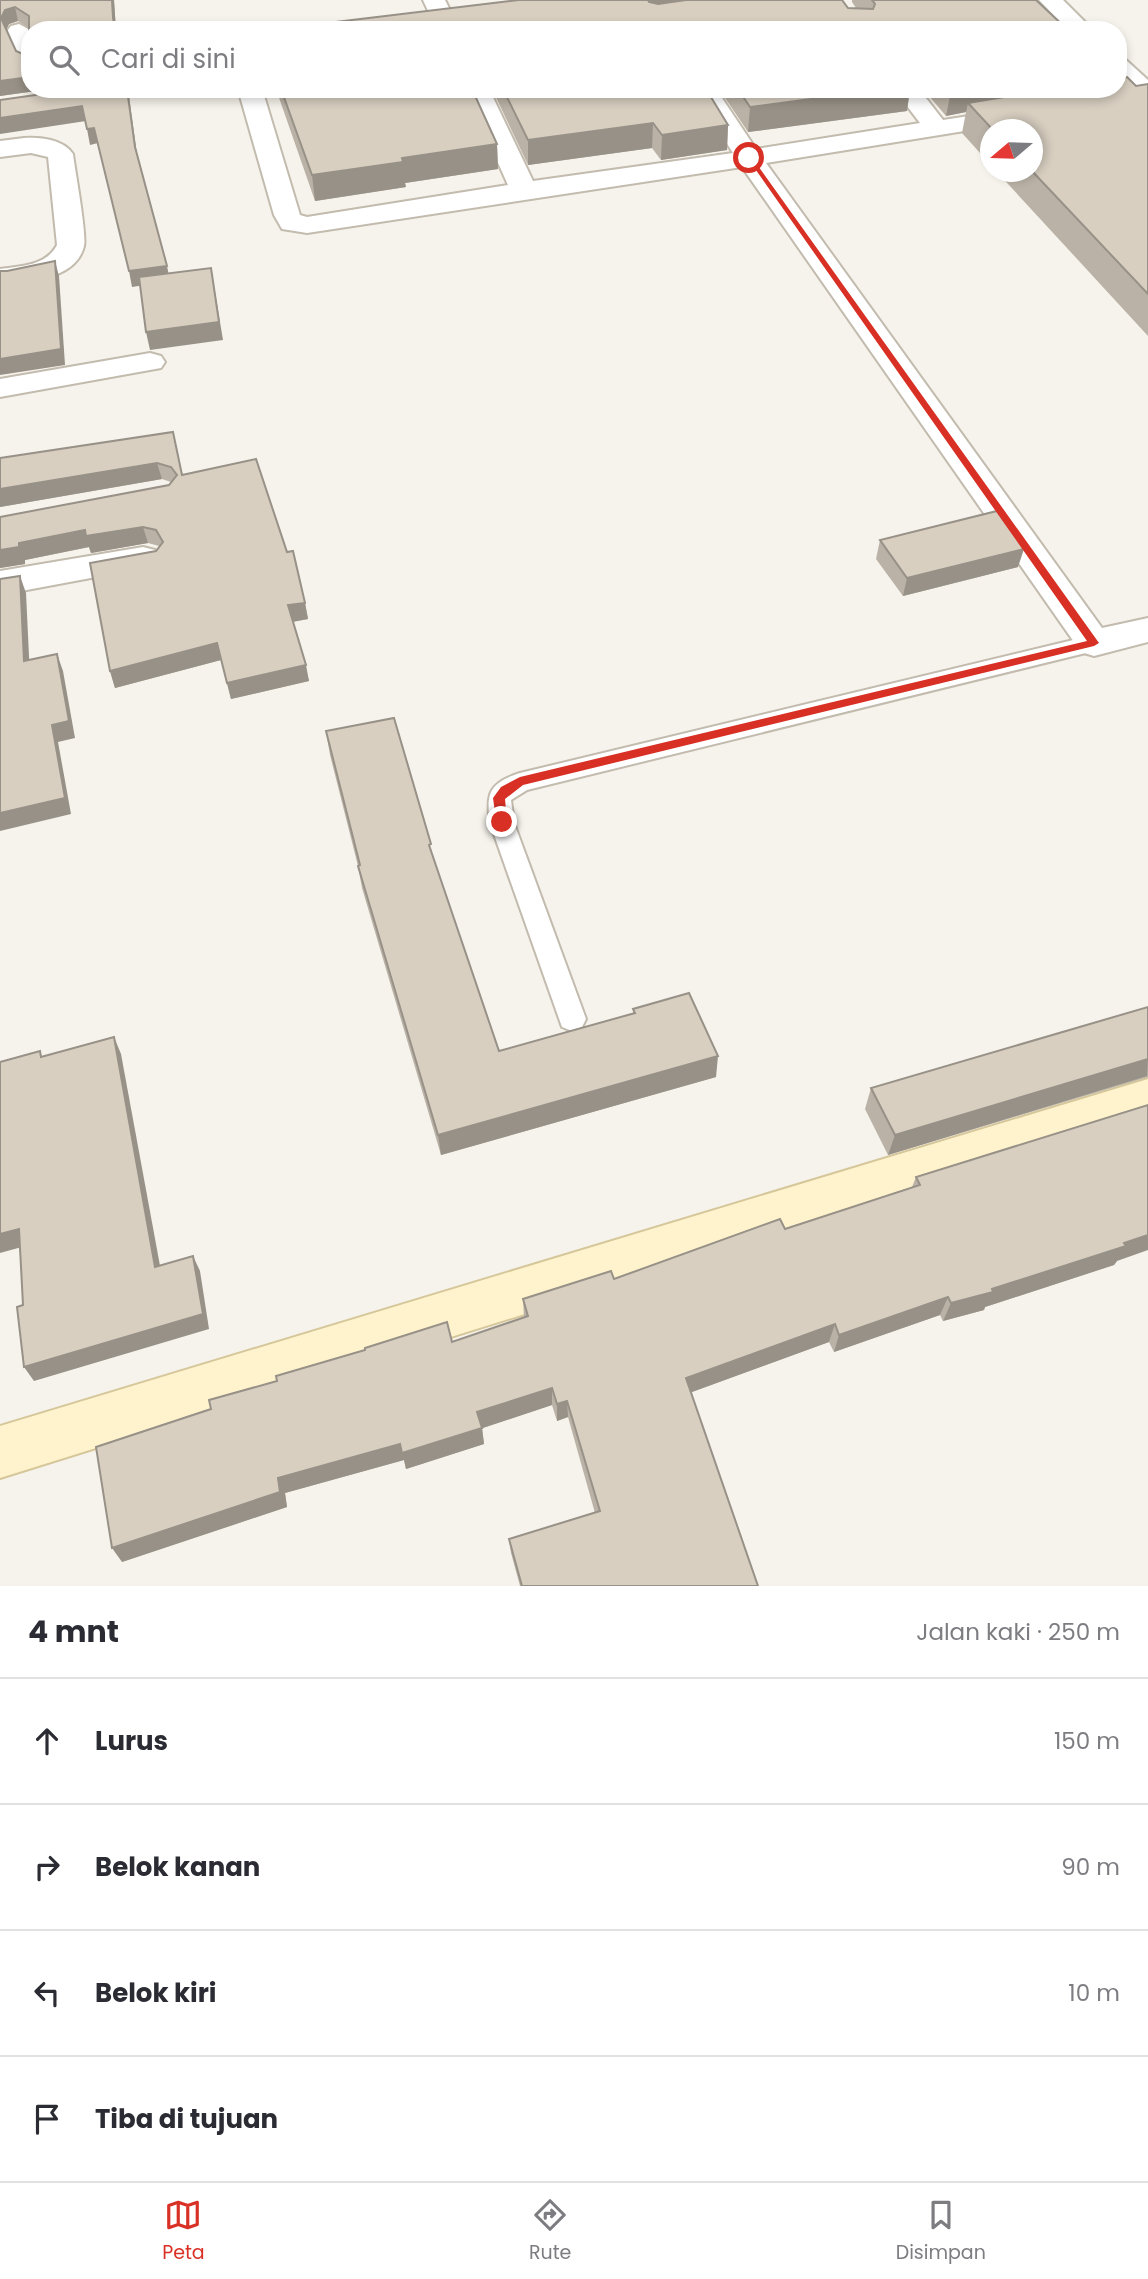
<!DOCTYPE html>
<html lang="id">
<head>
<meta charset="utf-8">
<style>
	body { margin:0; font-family:Poppins,sans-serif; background:#f2f2f3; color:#2b2b33 }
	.compass { position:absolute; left:980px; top:119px; width:63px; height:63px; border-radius:50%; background:#fff; box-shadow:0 4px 10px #0003; rotate:251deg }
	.stop { position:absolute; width:21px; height:21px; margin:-16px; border:5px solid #d93025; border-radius:50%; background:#fff }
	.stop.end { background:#d93025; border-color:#fff; box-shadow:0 2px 7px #0008 }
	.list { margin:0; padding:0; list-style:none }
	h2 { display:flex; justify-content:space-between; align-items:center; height:91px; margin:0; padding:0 28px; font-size:30px }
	h2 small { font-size:23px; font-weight:400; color:#7c7c81 }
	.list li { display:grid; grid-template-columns:46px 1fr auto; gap:21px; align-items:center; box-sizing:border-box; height:126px; padding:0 28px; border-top:2px solid #e1e1e2 }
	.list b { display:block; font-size:26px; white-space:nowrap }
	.list em { font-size:23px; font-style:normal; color:#7c7c81 }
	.icon { flex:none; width:38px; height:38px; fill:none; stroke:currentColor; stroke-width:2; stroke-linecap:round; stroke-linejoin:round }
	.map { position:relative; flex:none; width:1148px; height:1586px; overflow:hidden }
	.search { position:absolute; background:#fff; box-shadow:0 4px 10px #0003; left:21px; right:21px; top:21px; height:77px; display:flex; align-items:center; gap:18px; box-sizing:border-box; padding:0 24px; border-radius:28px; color:#7c7c81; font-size:26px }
	.sheet { height:595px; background:#fff }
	nav { display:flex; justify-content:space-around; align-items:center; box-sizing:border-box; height:98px; border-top:2px solid #e1e1e2; background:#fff; font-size:19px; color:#7c7c81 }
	nav a { display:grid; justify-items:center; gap:4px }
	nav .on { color:#d93025 }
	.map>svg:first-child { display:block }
</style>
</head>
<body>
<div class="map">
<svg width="1148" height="1586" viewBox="0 0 1148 1586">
	<rect width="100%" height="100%" fill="#f6f3ec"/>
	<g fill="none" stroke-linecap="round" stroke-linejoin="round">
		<defs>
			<path id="lane" d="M1094 635 1102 637 1105 643 1102 649 527 790 511 800 514 823 586 1019 582 1027 572 1031 562 1027 490 823C486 793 489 783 520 773Z"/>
			<g id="street">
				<path d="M423 0H445L460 30H437Z"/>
				<path d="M1039 0H1063L1093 30H1068Z"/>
				<path d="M19 24 30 30V67L22 65 7 31 11 26Z"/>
				<path d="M1118 58 1126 60 1148 80V100L1139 98 1118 78Z"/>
				<path d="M238 89H262L300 215 307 217 508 185 465 89H489L533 181 733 153 692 89H716L756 149 920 123 894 89H919L943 120 1014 109 1023 111 1026 116 1023 121 1014 123 766 163 1102 628 1148 618V642L1094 656 1081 652 742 167 307 233 282 229 274 215Z"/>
				<path d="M24 138C40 137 63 139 73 154 75 171 87 234 84 246 76 280 27 282 0 285V269C21 266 46 266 57 245L48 157 31 153 0 157V141Z"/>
				<path d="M150 353 161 356 165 362 161 368 0 397V379Z"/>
				<path d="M143 547 155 550 160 558 155 566 0 595V571Z"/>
			</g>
			<path id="secondary" d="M1148 1079V1119L0 1478V1426Z"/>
		</defs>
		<use href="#lane" stroke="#c2bbae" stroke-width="4"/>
		<use href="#street" stroke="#c2bbae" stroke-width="4"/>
		<use href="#secondary" stroke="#d6c79b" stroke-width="4"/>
		<use href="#lane" fill="#fff" fill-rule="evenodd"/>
		<use href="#street" fill="#fff" fill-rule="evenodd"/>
		<use href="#secondary" fill="#fff3cd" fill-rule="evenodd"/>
	</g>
	<g fill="#bab2a6" fill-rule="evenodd">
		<path d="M0 0H114L116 30H30L50 89 0 96ZM18 21 29 28V52L25 55 16 51 6 30 9 24Z"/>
		<path d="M852 0H1036L1068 30 848 8H856L852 2Z"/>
		<path d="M1148 84V336L997 172H1032V130H990V164L962 133 966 112 946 116 923 89H1118Z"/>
		<path d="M276 89H472L497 144 498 169 405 183 406 187 315 201Z"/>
		<path d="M492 89H706L728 125 727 150 661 160 652 148 528 165Z"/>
		<path d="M719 89H910L907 111 748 132Z"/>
		<path d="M173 432 182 475 305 603 308 619 293 622 309 681 231 699 221 660 115 688 110 671 156 551 159 546 148 543 91 553 89 547 25 560V564L0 568V517L169 485 171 482 162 479 0 507V458Z"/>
		<path d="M880 540 1018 567 903 596 876 559Z"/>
		<path d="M326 731 432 855 499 1051 633 1014V1009L716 1077 441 1155 362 888 358 866 330 755Z"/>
		<path d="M1148 1007V1077L888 1155 865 1109 871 1088Z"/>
		<path d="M916 1177 1117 1261 1114 1265 985 1307 984 1310 943 1321 940 1315 834 1352 829 1342 691 1392 758 1586H520L511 1553 509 1539 595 1513 568 1417 557 1421 552 1405 482 1428 484 1444 406 1469 404 1460 285 1493 287 1507 122 1562 452 1342 524 1318 523 1299 614 1279 785 1229 912 1187Z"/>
	</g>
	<g fill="#979187">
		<path d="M112 0H114L116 30 113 18Z"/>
		<path d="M644 0H732L644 19Z"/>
		<path d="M15 7 18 21 9 24 5 32 1 18 5 10Z"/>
		<path d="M30 77V89H50L0 96V81Z"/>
		<path d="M127 89H128L138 162 135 147Z"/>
		<path d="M886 89H910L907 111 748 132 750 107Z"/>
		<path d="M961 89H1102L968 103 966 112 946 116 951 91Z"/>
		<path d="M82 106 86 121 0 134V118Z"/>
		<path d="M653 123 652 148 528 165V140Z"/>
		<path d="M728 125 727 150 661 160 662 135Z"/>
		<path d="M94 128 98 143 90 145 87 129Z"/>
		<path d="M497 144 498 169 405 183 406 187 315 201 312 175 402 158Z"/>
		<path d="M55 261 59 276 65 365 0 375V359Z"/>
		<path d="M167 266 170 281 132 287 129 271Z"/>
		<path d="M211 268 223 340 150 350 146 332Z"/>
		<path d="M157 463 162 479 0 507V489Z"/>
		<path d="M143 527 148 543 91 553 89 547 25 560V564L0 568V550L19 543 85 530Z"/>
		<path d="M1024 549 1018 567 903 596 907 578Z"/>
		<path d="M20 576 26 593 30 677 24 661Z"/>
		<path d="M305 603 308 619 291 622 288 605Z"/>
		<path d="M217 643 221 660 115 688 110 671Z"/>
		<path d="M57 654 63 671 75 738 58 742 71 814 0 831V813L52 725Z"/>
		<path d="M306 665 309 681 231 699 227 683Z"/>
		<path d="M114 1037 121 1054 163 1282 155 1267Z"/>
		<path d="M718 1056 716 1077 441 1155 438 1135Z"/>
		<path d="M1148 1059 1147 1076 888 1155 895 1135Z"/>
		<path d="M19 1229 29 1245 0 1253V1234Z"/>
		<path d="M1148 1235V1250L1117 1261 1114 1265 985 1307 984 1310 943 1321 951 1303Z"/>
		<path d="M193 1256 200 1271 209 1329 34 1381 24 1367Z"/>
		<path d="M948 1297 940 1315 834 1352 839 1335Z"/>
		<path d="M835 1324 829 1342 684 1395 686 1378Z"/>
		<path d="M552 1388V1405L480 1429 477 1412Z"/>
		<path d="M567 1401 568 1417 557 1421V1404Z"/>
		<path d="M482 1428 484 1444 406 1469 404 1460 285 1493 287 1507 122 1562 112 1548 278 1478 400 1444Z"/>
	</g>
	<g fill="#d8cfc1" stroke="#979187" stroke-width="2" fill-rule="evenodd">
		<path d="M0 0H112L113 18 115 30H30V77L0 81ZM15 7 29 16V52L25 55 16 51 1 18 5 10Z"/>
		<path d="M519 0H648L649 2 658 4 686 0H842L848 8 873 9 875 4 872 0H1036L1068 30H269Z"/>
		<path d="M1127 77 1136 86 1148 84V294L1032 171V130H993L968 103 1052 89H1118V79Z"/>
		<path d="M78 89H127L135 147 167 266 129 271 94 128 87 129 82 106 0 118V100Z"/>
		<path d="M281 89H472L497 144 402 158 403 162 312 175Z"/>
		<path d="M503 89H706L728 125 662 135 653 123 528 140Z"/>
		<path d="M738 89H886L750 107Z"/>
		<path d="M55 261 61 349 0 359V271H7Z"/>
		<path d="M211 268 219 322 146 332 139 277Z"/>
		<path d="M173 432 182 475 256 459 287 552 293 551 305 603 288 605 306 665 227 683 217 643 110 671 90 563 156 551 163 542 156 530 143 527 86 536 85 530 19 543V547L0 550V517L169 485 177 475 171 467 157 463 0 489V458Z"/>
		<path d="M997 511 1024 549 907 578 880 540Z"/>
		<path d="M20 576 24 661 57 654 69 721 52 725 65 798 0 813V579Z"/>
		<path d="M394 718 431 844 429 845 499 1051 635 1013 633 1009 689 993 718 1056 438 1135 358 866 360 865 326 731Z"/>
		<path d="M1148 1007V1059L895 1135 871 1088Z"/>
		<path d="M114 1037 155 1267 193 1256 203 1314 24 1367 17 1307 23 1305 19 1229 0 1234V1062L40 1051 41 1057Z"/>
		<path d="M1148 1105V1235L1124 1243 1126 1246 992 1289 993 1292 951 1303 948 1297 839 1335 835 1324 686 1378 758 1586H522L509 1539 600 1511 567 1401 557 1404 552 1388 477 1412 482 1428 402 1453 400 1444 278 1478 280 1492 112 1548 96 1447 211 1409 209 1400 277 1381 276 1376 365 1350V1348L447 1322 452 1342 528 1316 523 1299 611 1271 614 1279 780 1219 785 1229 920 1185 916 1177Z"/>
	</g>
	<path fill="#d93025" d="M746 156H751L1099 643 1094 646 523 785 505 799 507 822 502 827 497 826 493 798 501 787 520 777 1087 641Z"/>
</svg>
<svg class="compass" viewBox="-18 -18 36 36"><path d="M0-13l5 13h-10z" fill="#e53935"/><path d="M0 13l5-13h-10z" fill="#7c7c81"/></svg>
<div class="stop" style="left:749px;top:158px"></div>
<div class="stop end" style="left:502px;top:822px"></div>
<div class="search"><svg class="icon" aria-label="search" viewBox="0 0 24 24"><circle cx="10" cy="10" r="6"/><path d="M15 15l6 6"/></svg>Cari di sini</div>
</div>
<section class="sheet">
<h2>4 mnt<small>Jalan kaki · 250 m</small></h2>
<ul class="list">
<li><svg class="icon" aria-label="ahead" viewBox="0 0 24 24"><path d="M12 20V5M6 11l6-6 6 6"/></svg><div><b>Lurus</b></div><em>150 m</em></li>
<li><svg class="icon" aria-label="right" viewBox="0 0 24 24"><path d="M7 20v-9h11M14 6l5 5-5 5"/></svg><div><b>Belok kanan</b></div><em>90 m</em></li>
<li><svg class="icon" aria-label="left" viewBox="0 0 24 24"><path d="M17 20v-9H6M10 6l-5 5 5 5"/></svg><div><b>Belok kiri</b></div><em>10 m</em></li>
<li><svg class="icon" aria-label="arrive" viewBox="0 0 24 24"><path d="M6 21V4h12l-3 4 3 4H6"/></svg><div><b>Tiba di tujuan</b></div></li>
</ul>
</section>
<nav>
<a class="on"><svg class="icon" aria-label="map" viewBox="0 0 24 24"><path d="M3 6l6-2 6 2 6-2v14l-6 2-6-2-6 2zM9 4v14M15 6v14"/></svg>Peta</a>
<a><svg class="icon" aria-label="directions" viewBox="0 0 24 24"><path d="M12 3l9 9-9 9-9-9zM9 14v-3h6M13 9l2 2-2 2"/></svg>Rute</a>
<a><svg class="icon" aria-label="saved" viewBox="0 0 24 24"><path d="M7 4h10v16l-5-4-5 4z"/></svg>Disimpan</a>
</nav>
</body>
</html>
